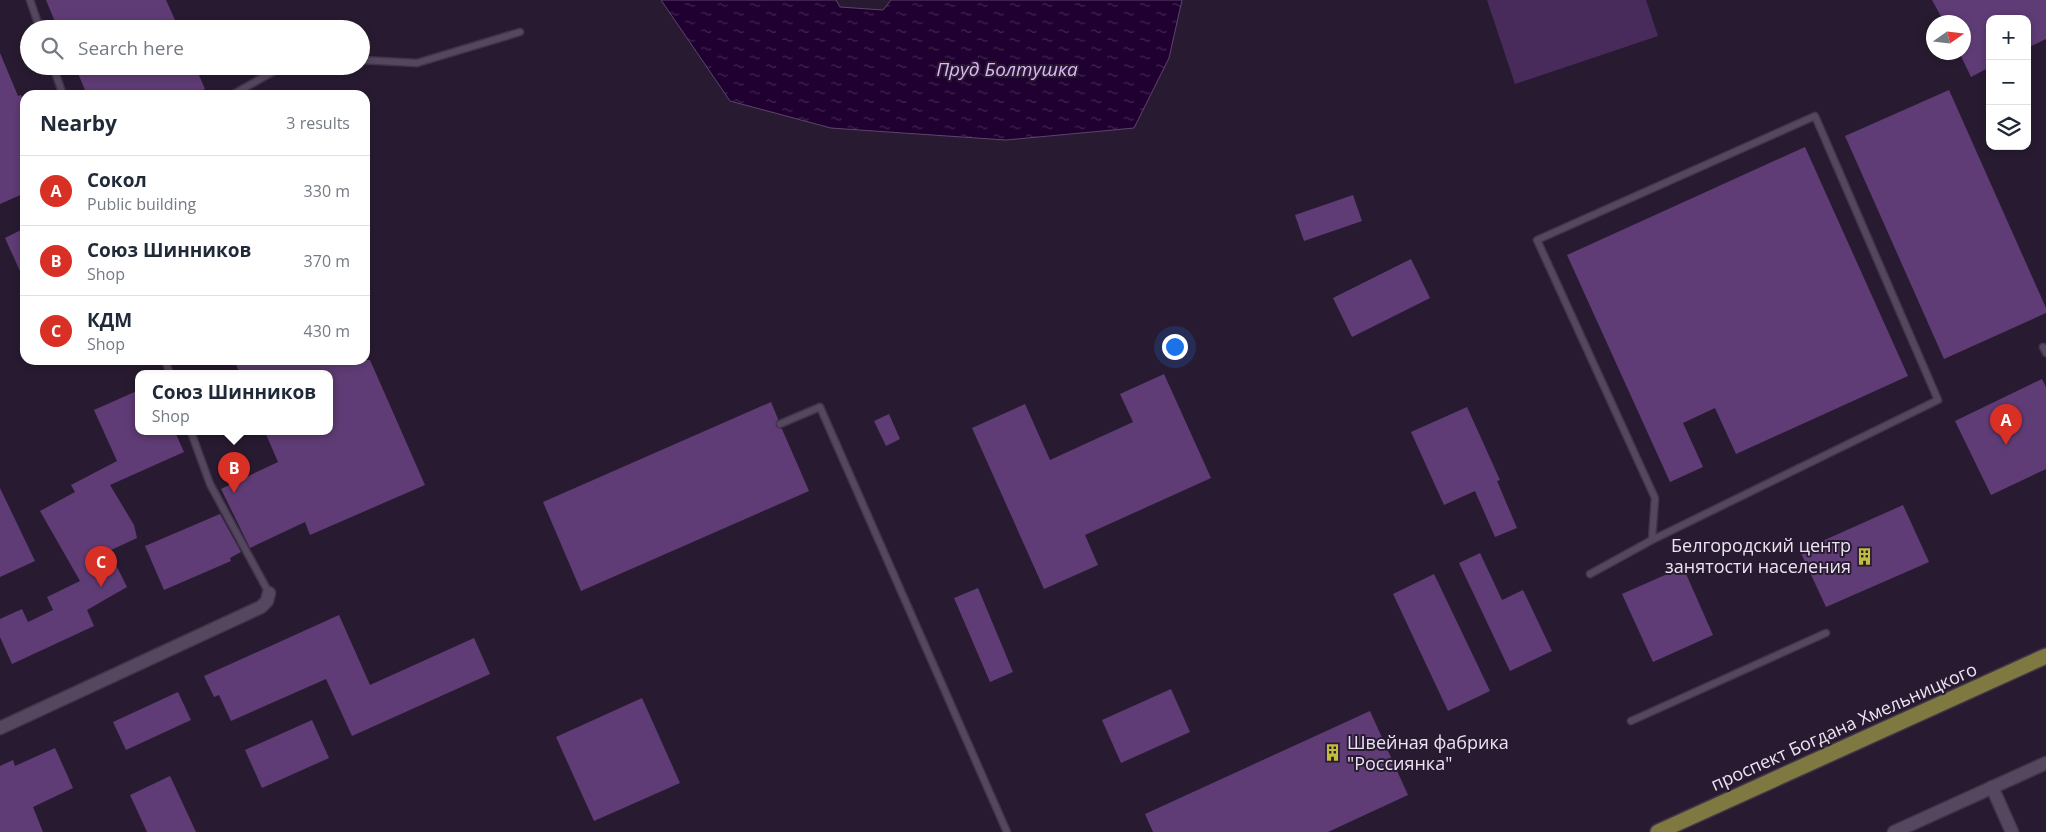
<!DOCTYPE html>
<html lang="en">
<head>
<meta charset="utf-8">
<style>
	body { margin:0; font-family:"Open Sans",sans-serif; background:#f6f6f7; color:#1f2937 }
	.controls { position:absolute; right:15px; top:15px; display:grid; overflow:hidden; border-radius:10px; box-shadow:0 2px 8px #0003 }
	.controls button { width:45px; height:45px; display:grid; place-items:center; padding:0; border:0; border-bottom:1px solid #e0e1e3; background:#fff; color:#1f2937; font:25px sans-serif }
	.compass { position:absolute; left:1926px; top:15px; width:45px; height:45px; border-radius:50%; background:#fff; box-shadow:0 2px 8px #0003; rotate:76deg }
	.you { position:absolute; left:1174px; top:346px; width:18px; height:18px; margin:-12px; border:4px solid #fff; border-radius:50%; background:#1a73e8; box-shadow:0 0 0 8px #1a73e833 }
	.badge { display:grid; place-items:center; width:32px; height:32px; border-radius:50%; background:#d93025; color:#fff; font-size:16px; font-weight:700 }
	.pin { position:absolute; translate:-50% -41px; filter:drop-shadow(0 1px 2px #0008) }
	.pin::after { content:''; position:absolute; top:26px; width:18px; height:15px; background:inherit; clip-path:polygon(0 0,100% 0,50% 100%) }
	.popup { position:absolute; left:135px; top:370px; width:198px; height:65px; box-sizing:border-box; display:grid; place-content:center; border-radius:10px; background:#fff; filter:drop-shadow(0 1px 4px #0005); font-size:16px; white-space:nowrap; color:#747a83 }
	.popup b { font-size:19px; color:#1f2937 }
	.popup::after { content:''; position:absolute; left:50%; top:100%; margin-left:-10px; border:10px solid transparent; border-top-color:#fff }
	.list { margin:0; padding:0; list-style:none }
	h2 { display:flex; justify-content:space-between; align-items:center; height:65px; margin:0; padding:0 20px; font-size:21px }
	h2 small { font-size:16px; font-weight:400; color:#747a83 }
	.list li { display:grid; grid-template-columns:32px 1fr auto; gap:15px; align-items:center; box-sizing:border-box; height:70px; padding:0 20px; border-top:1px solid #e0e1e3 }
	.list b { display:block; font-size:19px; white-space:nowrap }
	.list p { margin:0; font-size:16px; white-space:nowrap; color:#747a83 }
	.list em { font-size:16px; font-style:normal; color:#747a83 }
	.icon { flex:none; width:28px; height:28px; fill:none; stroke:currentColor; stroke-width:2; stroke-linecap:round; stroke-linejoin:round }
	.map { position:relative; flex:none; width:2046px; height:832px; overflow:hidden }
	.search { position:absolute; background:#fff; box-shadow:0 2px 8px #0003; left:20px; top:20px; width:350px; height:55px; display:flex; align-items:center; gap:12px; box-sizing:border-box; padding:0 18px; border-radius:28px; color:#747a83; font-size:19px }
	.panel { position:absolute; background:#fff; box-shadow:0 2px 8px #0003; left:20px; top:90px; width:350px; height:275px; border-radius:15px }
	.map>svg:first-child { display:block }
</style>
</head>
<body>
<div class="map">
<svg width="2046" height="832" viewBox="0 0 2046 832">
	<defs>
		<pattern id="water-ripples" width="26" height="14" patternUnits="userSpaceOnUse" patternTransform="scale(1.25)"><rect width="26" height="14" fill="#200031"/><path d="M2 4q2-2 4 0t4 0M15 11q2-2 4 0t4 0" fill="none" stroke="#41254f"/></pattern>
	</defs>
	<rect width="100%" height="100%" fill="#281b31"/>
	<path fill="#492b5b" d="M1487 0H1646L1658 36 1515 84Z"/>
	<path fill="url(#water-ripples)" stroke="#5d446b" d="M661 0H836L840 7 883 10 891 0H1182L1169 58 1134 128 1006 140 903 133 831 128 730 101Z"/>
	<g fill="#5f3c75">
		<path d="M46 0H166L179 29H58Z"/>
		<path d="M1932 0H2046V39L2027 48V19H1990V67L1971 77 1959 52H1964V22H1944Z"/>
		<path d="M0 53 18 96 21 95 25 103V193L0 204Z"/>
		<path d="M75 66H195L205 89 191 95H87Z"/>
		<path d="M1949 90 2046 308V313L1944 359 1845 136Z"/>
		<path d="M1805 147 1908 376 1736 454 1715 408 1683 423 1703 467 1670 482 1567 255Z"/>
		<path d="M1353 195 1362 221 1304 241 1295 215Z"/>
		<path d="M25 228V282L5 238Z"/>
		<path d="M1411 259 1430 298 1352 337 1333 298Z"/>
		<path d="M234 360H370L425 485 310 535 305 522 250 548 221 489 278 462 265 432H329V374H240Z"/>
		<path d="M1164 374 1211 478 1085 535 1098 565 1044 589 972 428 1025 404 1050 460 1133 422 1120 394Z"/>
		<path d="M2042 379 2046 387V469L1991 495 1955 421Z"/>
		<path d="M139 390V432H175L184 452 110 485 134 525 137 538 109 551 127 587 87 610 94 626 12 664 0 637V619L22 609 28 622 53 610 47 597 80 581 40 511 75 492 71 485 117 461 94 410Z"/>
		<path d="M771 402 778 419 776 426 782 429 809 491 581 591 543 502Z"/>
		<path d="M1467 407 1500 480 1497 481 1517 528 1495 537 1475 491 1444 505 1411 432Z"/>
		<path d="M889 414 900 439 886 446 874 421Z"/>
		<path d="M0 488 35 561 0 577Z"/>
		<path d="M1903 505 1929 562 1826 607 1800 551Z"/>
		<path d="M220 514 241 552 230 558 231 561 164 590 145 546Z"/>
		<path d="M1480 553 1502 600 1523 590 1552 651 1510 671 1459 563Z"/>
		<path d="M1683 567 1713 635 1653 662 1622 594Z"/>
		<path d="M1434 574 1490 691 1448 711 1393 594Z"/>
		<path d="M978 588 1013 672 990 682 954 598Z"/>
		<path d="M339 615 370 685 474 638 490 674 352 736 326 679 231 721 219 695 214 697 204 676Z"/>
		<path d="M1171 689 1190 732 1121 763 1102 720Z"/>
		<path d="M178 692 191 720 126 750 113 722Z"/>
		<path d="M642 698 680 783 594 821 556 737Z"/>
		<path d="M1370 711 1408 795 1328 832H1153L1145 814Z"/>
		<path d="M312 720 329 758 262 788 245 750Z"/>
		<path d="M55 748 73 788 33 807 43 832H0V766L13 760 15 766Z"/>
		<path d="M170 776 196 832H147L130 795Z"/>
	</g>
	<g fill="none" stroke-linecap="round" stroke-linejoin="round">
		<defs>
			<g id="service">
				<path d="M30 0 40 29"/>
				<path d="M361 60 417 63 520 32"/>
				<path d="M53 66 63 95"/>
				<path d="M232 95 283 66"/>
				<path d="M2043 347 2046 353"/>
				<path d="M165 360 170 374"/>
				<path d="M780 424 820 407 1007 832"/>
				<path d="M191 432 210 484 269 593"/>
				<path d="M1590 574 1652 540 1655 498 1537 240 1815 116 1938 400 1652 540"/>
				<path d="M1631 721 1826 633"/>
			</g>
			<g id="minor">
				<path d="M0 728 261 607 267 601 269 593"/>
				<path d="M1992 787 2012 832"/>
				<path d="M1894 832 2046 763"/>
			</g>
			<path id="primary" d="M1658 832 2046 656"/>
		</defs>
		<use href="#service" stroke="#413648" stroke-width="9"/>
		<use href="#minor" stroke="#413648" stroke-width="15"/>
		<use href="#primary" stroke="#413648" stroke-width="18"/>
		<use href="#service" stroke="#564760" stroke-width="6"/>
		<use href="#minor" stroke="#564760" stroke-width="12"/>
		<use href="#primary" stroke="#807841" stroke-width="15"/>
	</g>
	<defs>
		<symbol id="building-bare" viewBox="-9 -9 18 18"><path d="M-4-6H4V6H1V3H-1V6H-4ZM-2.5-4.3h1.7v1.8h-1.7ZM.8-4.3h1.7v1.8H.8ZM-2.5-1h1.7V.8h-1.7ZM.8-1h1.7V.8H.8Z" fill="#c2bd3f" stroke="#281b31" stroke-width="2.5" paint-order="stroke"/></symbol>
	</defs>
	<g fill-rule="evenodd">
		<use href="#building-bare" x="1852" y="544" width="25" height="25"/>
		<use href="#building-bare" x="1320" y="740" width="25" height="25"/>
	</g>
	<g text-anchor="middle" stroke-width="4" stroke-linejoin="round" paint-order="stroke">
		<g font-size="18" fill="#ebe3f1" stroke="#281b31" text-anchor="end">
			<text x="1851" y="552">Белгородский центр<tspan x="1851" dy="21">занятости населения</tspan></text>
			<text x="1347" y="749" text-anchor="start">Швейная фабрика<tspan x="1347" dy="21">"Россиянка"</tspan></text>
		</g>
		<g font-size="18" fill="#ebe3f1" stroke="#281b31">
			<text transform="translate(1844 727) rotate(-24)" y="6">проспект Богдана Хмельницкого</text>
		</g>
		<g font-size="19" font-style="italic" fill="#ddb4f8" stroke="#281b31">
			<text x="1007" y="76">Пруд Болтушка</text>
		</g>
	</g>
</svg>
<div class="controls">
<button>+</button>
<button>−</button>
<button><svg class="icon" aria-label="layers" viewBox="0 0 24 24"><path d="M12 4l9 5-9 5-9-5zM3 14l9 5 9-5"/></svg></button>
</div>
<svg class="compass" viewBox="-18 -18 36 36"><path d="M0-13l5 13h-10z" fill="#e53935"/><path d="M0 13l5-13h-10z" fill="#747a83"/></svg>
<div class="you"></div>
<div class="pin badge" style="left:2006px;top:445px">A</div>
<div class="pin badge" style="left:234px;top:493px">B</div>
<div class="popup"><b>Союз Шинников</b>Shop</div>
<div class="pin badge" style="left:101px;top:587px">C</div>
<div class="search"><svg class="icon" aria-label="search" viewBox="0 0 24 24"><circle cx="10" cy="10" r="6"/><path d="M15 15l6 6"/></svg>Search here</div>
<section class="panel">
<h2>Nearby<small>3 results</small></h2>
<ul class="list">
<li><span class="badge">A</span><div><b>Сокол</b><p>Public building</p></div><em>330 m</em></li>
<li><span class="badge">B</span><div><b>Союз Шинников</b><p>Shop</p></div><em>370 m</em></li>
<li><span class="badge">C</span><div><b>КДМ</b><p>Shop</p></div><em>430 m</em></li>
</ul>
</section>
</div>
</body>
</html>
